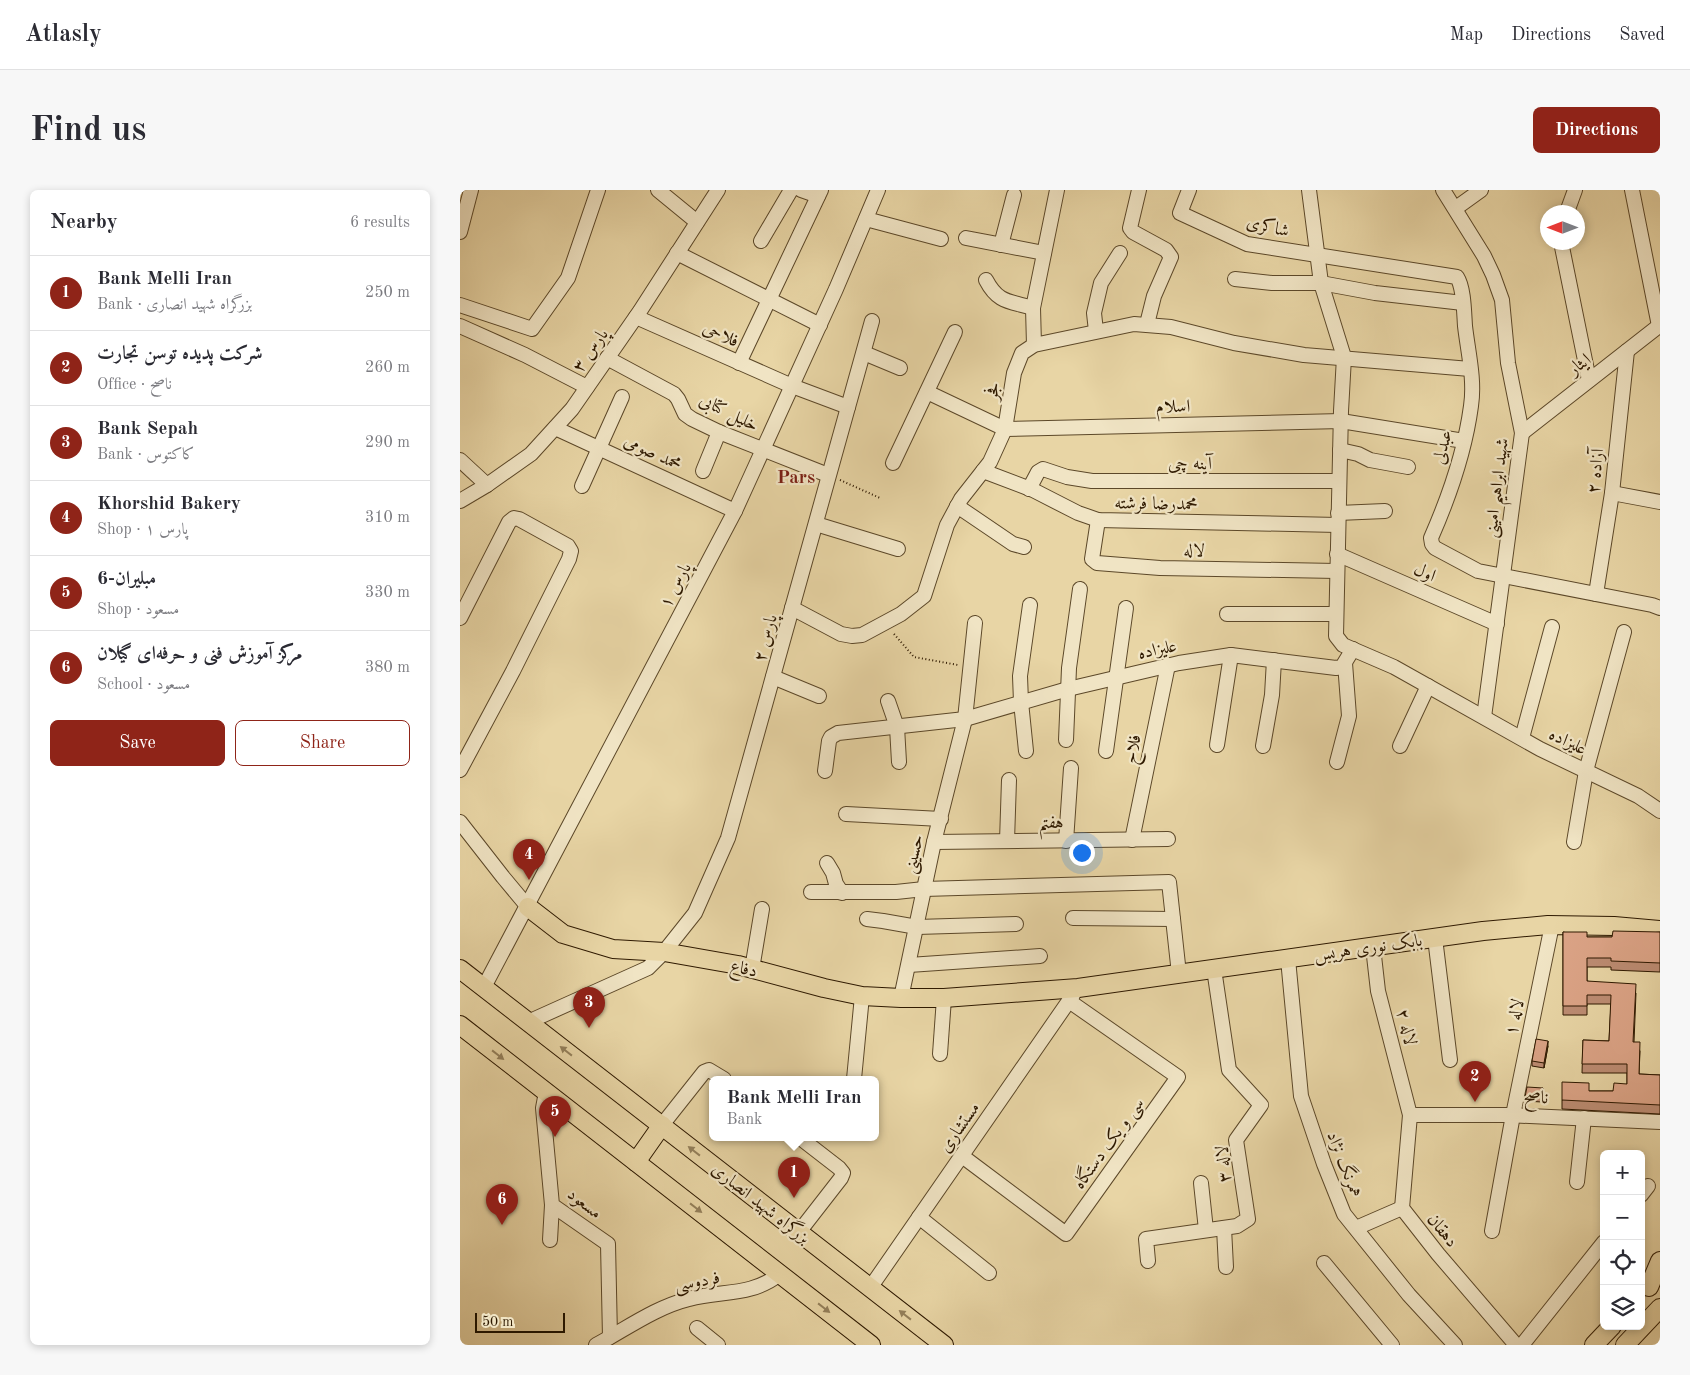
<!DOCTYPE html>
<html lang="en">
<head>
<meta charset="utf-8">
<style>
	body { margin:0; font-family:"Old Standard TT",Amiri,serif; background:#f7f7f7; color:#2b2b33 }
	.controls { position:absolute; right:15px; bottom:15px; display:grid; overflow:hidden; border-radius:8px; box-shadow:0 2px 8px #0003 }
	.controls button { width:45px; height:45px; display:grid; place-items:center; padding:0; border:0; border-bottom:1px solid #e1e1e2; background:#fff; color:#2b2b33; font:25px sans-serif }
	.compass { position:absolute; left:1080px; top:15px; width:45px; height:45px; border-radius:50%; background:#fff; box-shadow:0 2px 8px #0003; rotate:270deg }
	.scale { position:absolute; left:15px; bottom:12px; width:90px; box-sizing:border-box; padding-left:5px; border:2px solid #2e1900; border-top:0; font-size:14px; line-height:18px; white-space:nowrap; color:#2e1900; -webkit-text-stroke:4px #f0e4c4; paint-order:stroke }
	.you { position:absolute; left:621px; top:662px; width:18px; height:18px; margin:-12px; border:4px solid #fff; border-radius:50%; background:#1a73e8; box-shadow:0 0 0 8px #1a73e833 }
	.badge { display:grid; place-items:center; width:32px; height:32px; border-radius:50%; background:#8f2418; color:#fff; font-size:16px; font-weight:700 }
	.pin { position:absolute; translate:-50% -41px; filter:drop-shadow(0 1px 2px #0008) }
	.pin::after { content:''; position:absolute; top:26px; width:18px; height:15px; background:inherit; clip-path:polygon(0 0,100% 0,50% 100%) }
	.popup { position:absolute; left:249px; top:886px; width:170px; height:65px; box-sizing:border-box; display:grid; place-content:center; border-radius:8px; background:#fff; filter:drop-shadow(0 1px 4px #0005); font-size:16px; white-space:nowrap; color:#7c7c81 }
	.popup b { font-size:19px; color:#2b2b33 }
	.popup::after { content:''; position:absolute; left:50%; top:100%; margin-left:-10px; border:10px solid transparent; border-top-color:#fff }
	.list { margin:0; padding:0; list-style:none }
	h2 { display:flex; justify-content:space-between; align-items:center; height:65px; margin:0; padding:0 20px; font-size:21px }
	h2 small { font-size:16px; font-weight:400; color:#7c7c81 }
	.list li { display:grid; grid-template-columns:32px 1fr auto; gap:15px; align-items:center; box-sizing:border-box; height:75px; padding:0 20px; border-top:1px solid #e1e1e2 }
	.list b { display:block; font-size:19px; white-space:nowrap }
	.list p { margin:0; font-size:16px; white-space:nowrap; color:#7c7c81 }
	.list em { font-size:16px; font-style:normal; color:#7c7c81 }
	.actions { display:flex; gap:10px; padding:15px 20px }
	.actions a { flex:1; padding:11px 0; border:1px solid #8f2418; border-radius:8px; text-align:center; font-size:18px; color:#8f2418 }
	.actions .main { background:#8f2418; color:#fff }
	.icon { flex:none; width:28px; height:28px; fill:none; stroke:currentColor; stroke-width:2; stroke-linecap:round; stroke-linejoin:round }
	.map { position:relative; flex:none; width:1200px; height:1155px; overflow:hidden; border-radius:8px }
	header { display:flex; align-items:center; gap:30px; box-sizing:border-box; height:70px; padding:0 25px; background:#fff; border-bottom:1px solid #e1e1e2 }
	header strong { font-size:24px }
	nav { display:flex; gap:28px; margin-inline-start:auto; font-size:18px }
	.intro { display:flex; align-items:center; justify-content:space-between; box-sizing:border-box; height:120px; padding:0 30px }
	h1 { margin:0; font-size:35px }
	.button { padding:12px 22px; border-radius:8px; background:#8f2418; color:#fff; font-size:18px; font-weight:700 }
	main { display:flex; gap:30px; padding:0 30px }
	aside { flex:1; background:#fff; border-radius:8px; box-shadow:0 2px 8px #0003 }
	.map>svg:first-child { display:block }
</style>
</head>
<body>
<header>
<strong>Atlasly</strong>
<nav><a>Map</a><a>Directions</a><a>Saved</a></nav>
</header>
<div class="intro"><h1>Find us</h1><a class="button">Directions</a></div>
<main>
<aside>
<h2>Nearby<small>6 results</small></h2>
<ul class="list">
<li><span class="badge">1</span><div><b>Bank Melli Iran</b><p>Bank · بزرگراه شهید انصاری</p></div><em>250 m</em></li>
<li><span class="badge">2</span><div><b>شرکت پدیده توسن تجارت</b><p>Office · ناصح</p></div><em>260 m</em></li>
<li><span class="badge">3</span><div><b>Bank Sepah</b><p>Bank · کاکتوس</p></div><em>290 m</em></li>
<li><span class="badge">4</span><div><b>Khorshid Bakery</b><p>Shop · پارس ۱</p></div><em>310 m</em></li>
<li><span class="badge">5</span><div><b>مبلیران-6</b><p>Shop · مسعود</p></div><em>330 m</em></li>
<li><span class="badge">6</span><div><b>مرکز آموزش فنی و حرفه‌ای گیلان</b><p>School · مسعود</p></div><em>380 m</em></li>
</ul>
<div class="actions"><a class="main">Save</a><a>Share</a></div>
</aside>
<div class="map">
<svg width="1200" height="1155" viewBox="0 0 1200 1155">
	<rect width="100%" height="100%" fill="#e8d5a5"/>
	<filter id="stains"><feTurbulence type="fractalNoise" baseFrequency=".004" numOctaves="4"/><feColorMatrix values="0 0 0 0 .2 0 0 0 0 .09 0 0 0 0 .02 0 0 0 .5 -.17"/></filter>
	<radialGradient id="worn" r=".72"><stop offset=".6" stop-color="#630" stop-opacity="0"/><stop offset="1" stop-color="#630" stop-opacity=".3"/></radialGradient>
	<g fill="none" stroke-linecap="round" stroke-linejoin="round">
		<defs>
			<g id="minor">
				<path d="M198 0 237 32"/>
				<path d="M341 0 358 6"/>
				<path d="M679 0 670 38 673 42 706 60 711 67 694 106 687 134"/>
				<path d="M729 0 720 23 787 54 997 87C1004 98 1004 122 1005 136 1008 162 1015 190 1011 216 1005 261 989 307 971 348L972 354 975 358 1018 381 1192 415 1200 418"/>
				<path d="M849 0 861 93 884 167 881 221 876 446 883 455 934 477 1080 559 1178 606 1200 621"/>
				<path d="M983 0 1024 66 1033 85 1042 110 1048 173 1062 243 1024 527"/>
				<path d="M1172 0 1199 136"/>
				<path d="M996 18 1021 0"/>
				<path d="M1107 22 1115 0"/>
				<path d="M406 29 481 49"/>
				<path d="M0 42 11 0"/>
				<path d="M506 48 584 63"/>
				<path d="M301 51 331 0"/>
				<path d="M1101 52 1129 190"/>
				<path d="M541 55 554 5"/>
				<path d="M217 63 360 135"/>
				<path d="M775 89 812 93H861L915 103 1003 113"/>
				<path d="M526 90C538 113 549 111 573 118"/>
				<path d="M0 115 72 139 108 88 138 0"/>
				<path d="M176 127 332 196 388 217"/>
				<path d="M0 136 65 165 127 197"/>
				<path d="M636 141 634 123 641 93 660 63"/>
				<path d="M574 155 573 118 597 0"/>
				<path d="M404 163 440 178"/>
				<path d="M147 168 214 204 218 209 225 224 232 229 259 242 368 285"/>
				<path d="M279 173 361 0"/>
				<path d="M467 202 545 239 881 231 1004 251"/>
				<path d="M95 238 275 321"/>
				<path d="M1062 243 1200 135"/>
				<path d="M880 260 898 264 910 270 948 277"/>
				<path d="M0 270 27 295"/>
				<path d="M433 273 495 142"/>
				<path d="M243 281 259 242"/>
				<path d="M523 281 573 300 618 323 638 330 878 335"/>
				<path d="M122 296 162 207"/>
				<path d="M569 299 578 282 583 279 607 287 632 291H879"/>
				<path d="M1152 303 1200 312"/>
				<path d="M0 311 27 295 71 264 112 219 180 121 258 0"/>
				<path d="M497 316 553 354 564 357"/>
				<path d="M878 323 925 321"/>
				<path d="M638 330 632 369 637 373 700 378 877 381"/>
				<path d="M356 334 438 359"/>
				<path d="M877 364 1037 434"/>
				<path d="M1136 404 1152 303 1167 161"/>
				<path d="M332 418 381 444 392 446 402 445 441 424 464 406 487 335 501 309 530 272 545 239 554 183 562 163 574 155 674 134 711 137 774 153 844 165 1010 179"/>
				<path d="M767 424H876"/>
				<path d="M0 428 49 332 54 328 59 329 108 356 111 361 109 369 53 481 0 580"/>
				<path d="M313 487 359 506"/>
				<path d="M428 511 437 537 439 572"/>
				<path d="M1062 548 1092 437"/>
				<path d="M606 550 609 478 620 399"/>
				<path d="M757 555 771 465"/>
				<path d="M803 556 812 505 814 470"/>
				<path d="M940 556 968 496"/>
				<path d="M566 561 561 512 560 486 570 415"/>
				<path d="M646 561 666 418"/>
				<path d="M877 572 889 526 885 473"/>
				<path d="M365 581 369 551 371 547 378 543 505 529 608 499 719 473 771 465 876 478 882 477 893 459"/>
				<path d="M386 624 481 629"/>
				<path d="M0 632 43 687 68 717"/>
				<path d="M672 650 708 475"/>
				<path d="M547 651 549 590"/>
				<path d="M606 651 611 578"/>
				<path d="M474 652 708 649"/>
				<path d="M1114 652 1126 581 1164 442"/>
				<path d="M367 673 373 683 376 694 382 703"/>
				<path d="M351 702H436L464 699 709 692 719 784"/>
				<path d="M613 728 713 729"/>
				<path d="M407 729 423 731 457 737 556 734"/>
				<path d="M975 748 990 870"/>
				<path d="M913 757 918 801 950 925 942 1018 978 1064 1056 1155"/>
				<path d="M828 769 841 906 864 974 884 1024 949 1105 995 1155"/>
				<path d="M449 775 580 766"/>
				<path d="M292 779 302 719"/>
				<path d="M24 797 275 321 376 99 418 0"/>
				<path d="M441 808 474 652 505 529 515 433"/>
				<path d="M68 832 188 778 204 762 235 723 268 648 412 131"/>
				<path d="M480 864 484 808"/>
				<path d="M394 889 402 806"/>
				<path d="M86 902 83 918 92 1015 148 1054 150 1147"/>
				<path d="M950 925H1047L1200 932"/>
				<path d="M202 935 244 882 249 880 264 889"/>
				<path d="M339 947 379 978 383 983 381 988 339 1042"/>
				<path d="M502 966 606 1044 718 887 609 811"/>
				<path d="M1117 992 1124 928"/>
				<path d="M741 993 746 1040"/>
				<path d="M1181 1005 1188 996"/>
				<path d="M459 1027 529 1083"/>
				<path d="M764 1038 766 1077"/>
				<path d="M896 1038 942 1018"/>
				<path d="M1032 1041 1053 925 1092 735"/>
				<path d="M90 1050 92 1015"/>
				<path d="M688 1071 686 1049 777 1036 788 1029 776 950 801 915 769 880 754 779"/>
				<path d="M864 1073 932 1155"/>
				<path d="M410 1098 613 805"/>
				<path d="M237 1138 258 1155"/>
				<path d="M136 1155C166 1139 196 1117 229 1109 262 1100 290 1107 320 1084"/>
				<path d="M1062 1155 1144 1052"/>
			</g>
			<g id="major">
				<path d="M68 717 103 744 153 759 204 762 278 775 364 798 402 806 441 808H484L618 798 1023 741 1088 735 1154 736 1200 740"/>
				<path d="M0 779 484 1155"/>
				<path d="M0 835 411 1155"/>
				<path d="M176 972 202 935"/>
				<path d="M1189 1097 1200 1071"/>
				<path d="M1134 1155 1152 1136"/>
				<path d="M1165 1155 1200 1118"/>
			</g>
		</defs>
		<use href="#minor" stroke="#5c4829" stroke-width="16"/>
		<use href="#major" stroke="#2e1900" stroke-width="20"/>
		<g stroke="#2e1900" stroke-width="2" stroke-dasharray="1 2.5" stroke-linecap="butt">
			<path d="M380 290 420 308"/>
			<path d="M434 444 454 467 498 475"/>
		</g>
		<use href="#minor" stroke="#f0e4c4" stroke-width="14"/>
		<use href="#major" stroke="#e8d5a5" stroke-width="18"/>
	</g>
	<g fill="#bd8d74" stroke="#2e1900">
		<path d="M1103 742 1127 747H1152L1200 742V782L1151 780V777H1127V791L1176 803 1174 852 1180 861 1179 884 1200 885V924L1102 919V910L1129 901H1153L1167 894V883H1122L1123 850 1149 851 1151 814H1127V825H1103Z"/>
		<path d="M1088 856 1084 878 1072 876V871Z"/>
		<path d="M1083 898 1082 912 1065 911V907Z"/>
	</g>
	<path fill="#9a735e" stroke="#2e1900" d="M1088 851V856L1084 878V873Z"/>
	<g fill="#dca487" stroke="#2e1900">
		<path d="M1153 741 1200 742V773L1151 771V768H1127V791L1176 794 1173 852H1180L1179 884 1200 885V915L1102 910V892L1129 893V901H1153L1154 893 1167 894V874H1122L1123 850 1149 851 1151 805H1127V816H1103V742H1127V747H1152Z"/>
		<path d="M1076 849 1088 851 1084 873 1072 871Z"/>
		<path d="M1067 897 1083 898 1082 907H1065Z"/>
	</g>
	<defs><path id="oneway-solid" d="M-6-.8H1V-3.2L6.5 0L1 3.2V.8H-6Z" transform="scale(1.25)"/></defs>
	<g fill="#94805b">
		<use href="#oneway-solid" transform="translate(106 861) rotate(-142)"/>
		<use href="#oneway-solid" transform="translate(38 865) rotate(38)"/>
		<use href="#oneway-solid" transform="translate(234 961) rotate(-142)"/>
		<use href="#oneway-solid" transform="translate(236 1018) rotate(38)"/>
		<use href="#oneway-solid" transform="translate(364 1118) rotate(38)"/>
		<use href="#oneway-solid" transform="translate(445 1125) rotate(-142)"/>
	</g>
	<g text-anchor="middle" stroke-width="4.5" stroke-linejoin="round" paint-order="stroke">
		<g font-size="18" fill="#2e1900" stroke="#f0e4c4">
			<text transform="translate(808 36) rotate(13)" y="6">شاکری</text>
			<text transform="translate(261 144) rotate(24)" y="6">فلاحی</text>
			<text transform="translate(130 160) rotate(-55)" y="6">پارس ۳</text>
			<text transform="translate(1119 174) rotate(-38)" y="6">ایثار</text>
			<text transform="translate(532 201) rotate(-81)" y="6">فجر</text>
			<text transform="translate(713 216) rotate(-1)" y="6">اسلام</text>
			<text transform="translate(269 222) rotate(26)" y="6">خلیل کتابی</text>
			<text transform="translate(982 257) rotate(-76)" y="6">عبدلی</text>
			<text transform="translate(193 262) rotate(25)" y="6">محمد صومی</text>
			<text x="730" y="279">آینه چی</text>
			<text transform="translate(1135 281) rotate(-84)" y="6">آزاده ۲</text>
			<text transform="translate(1036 298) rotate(-83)" y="6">شهید ابراهیم امینی</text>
			<text transform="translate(696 313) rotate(1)" y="6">محمدرضا فرشته</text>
			<text transform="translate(734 360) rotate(1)" y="6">لاله</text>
			<text transform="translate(965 382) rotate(24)" y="6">اول</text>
			<text transform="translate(215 395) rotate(-62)" y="6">پارس ۱</text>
			<text transform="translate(305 448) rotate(-75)" y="6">پارس ۲</text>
			<text transform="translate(697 459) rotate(-12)" y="6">علیزاده</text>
			<text transform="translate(1108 551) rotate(26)" y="6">علیزاده</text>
			<text transform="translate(672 559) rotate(-78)" y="6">فلاح</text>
			<text transform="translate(591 632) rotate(-1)" y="6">هفتم</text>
			<text transform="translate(453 664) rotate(-77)" y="6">حسینی</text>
			<text transform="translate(908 757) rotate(-8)" y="6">بابک نوری هریس</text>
			<text transform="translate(284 778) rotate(13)" y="6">دفاع</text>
			<text transform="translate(1054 827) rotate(-78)" y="6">لاله ۱</text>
			<text transform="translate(947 837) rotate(76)" y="6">لاله ۲</text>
			<text transform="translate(1076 907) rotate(2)" y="6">ناصح</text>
			<text transform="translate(499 937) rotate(-55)" y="6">مستشاری</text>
			<text transform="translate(648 953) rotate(-54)" y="6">سی و یک دستگاه</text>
			<text transform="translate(763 974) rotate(-95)" y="6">لاله ۳</text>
			<text transform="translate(885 974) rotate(69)" y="6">همرنگ نژاد</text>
			<text transform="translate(125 1013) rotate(38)" y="6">مسعود</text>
			<text transform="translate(301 1013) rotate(38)" y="6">بزرگراه شهید انصاری</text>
			<text transform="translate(983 1040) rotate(51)" y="6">دهقان</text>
			<text transform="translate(237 1091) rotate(-11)" y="6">فردوسی</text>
		</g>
		<g font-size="19" font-weight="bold" fill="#7a1f14" stroke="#f0e4c4">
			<text x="336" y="293">Pars</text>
		</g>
	</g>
	<rect width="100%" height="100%" filter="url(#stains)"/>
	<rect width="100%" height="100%" fill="url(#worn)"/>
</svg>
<div class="controls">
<button>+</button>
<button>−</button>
<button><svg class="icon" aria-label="locate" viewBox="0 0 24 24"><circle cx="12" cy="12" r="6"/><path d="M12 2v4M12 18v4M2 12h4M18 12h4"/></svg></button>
<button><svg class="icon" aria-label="layers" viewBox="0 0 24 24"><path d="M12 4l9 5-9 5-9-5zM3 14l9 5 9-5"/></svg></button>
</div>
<svg class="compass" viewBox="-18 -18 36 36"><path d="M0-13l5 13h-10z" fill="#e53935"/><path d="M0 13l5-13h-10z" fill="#7c7c81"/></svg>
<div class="scale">50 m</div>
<div class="you"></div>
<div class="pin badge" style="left:334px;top:1008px">1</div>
<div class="popup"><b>Bank Melli Iran</b>Bank</div>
<div class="pin badge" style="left:1015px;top:912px">2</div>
<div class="pin badge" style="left:129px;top:838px">3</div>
<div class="pin badge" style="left:69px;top:690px">4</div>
<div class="pin badge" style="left:95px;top:947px">5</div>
<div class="pin badge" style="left:42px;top:1035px">6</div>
</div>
</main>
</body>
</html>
